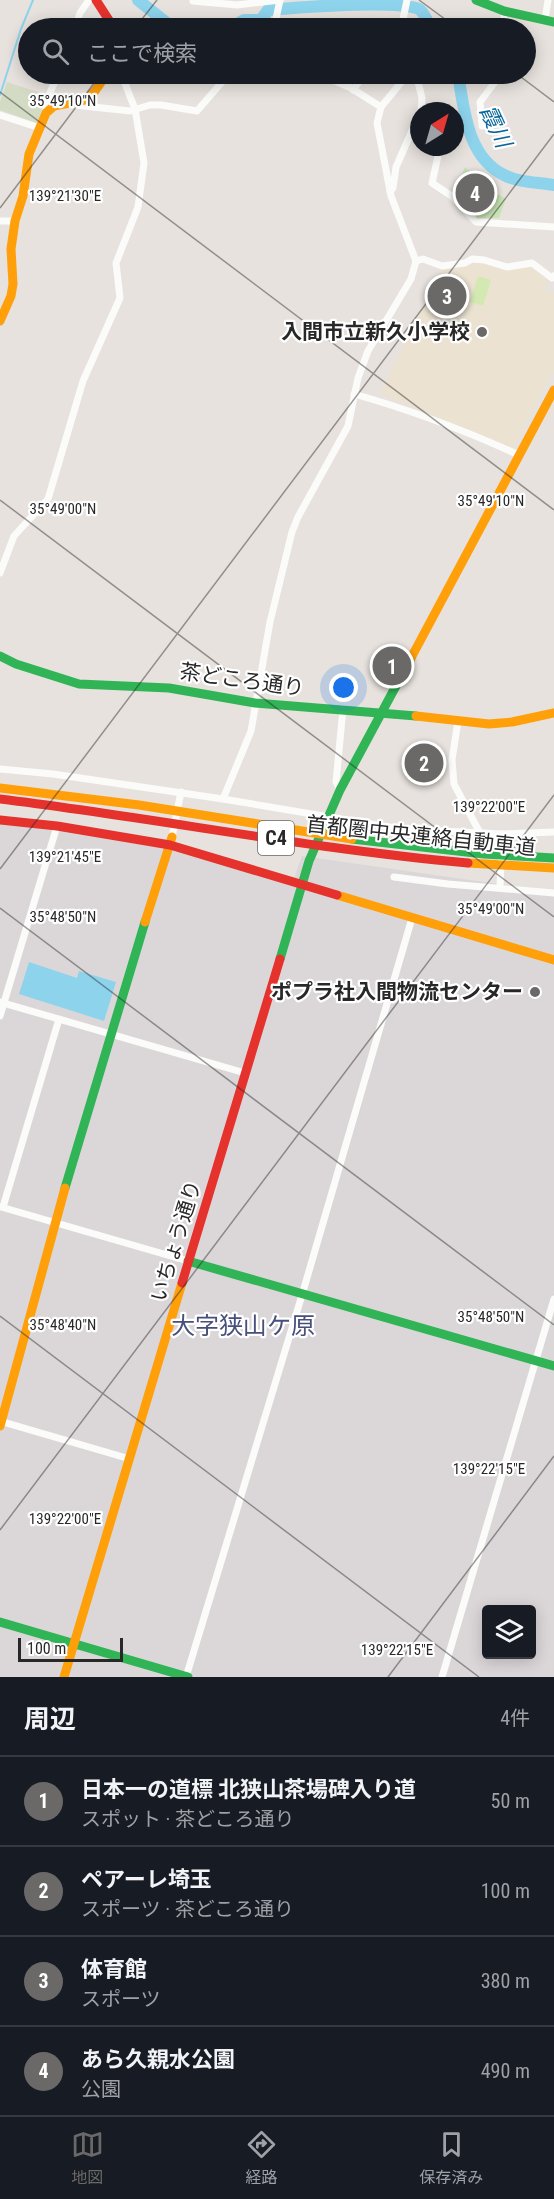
<!DOCTYPE html>
<html lang="ja">
<head>
<meta charset="utf-8">
<style>
	body { margin:0; font-family:"Roboto Condensed","Noto Sans JP",sans-serif; background:#242831; color:#f1f3f6 }
	.controls { position:absolute; right:18px; bottom:18px; display:grid; overflow:hidden; border-radius:6px; box-shadow:0 3px 15px #0003 }
	.controls button { width:54px; height:54px; display:grid; place-items:center; padding:0; border:0; border-bottom:2px solid #363941; background:#171b24; color:#f1f3f6; font:30px sans-serif }
	.compass { position:absolute; left:410px; top:102px; width:54px; height:54px; border-radius:50%; background:#171b24; box-shadow:0 3px 15px #0003; rotate:37deg }
	.scale { position:absolute; left:18px; bottom:15px; width:105px; box-sizing:border-box; padding-left:6px; border:3px solid #282828; border-top:0; font-size:16px; line-height:21px; white-space:nowrap; color:#282828; -webkit-text-stroke:4px #fff; paint-order:stroke }
	.you { position:absolute; left:344px; top:688px; width:21px; height:21px; margin:-15px; border:4px solid #fff; border-radius:50%; background:#1a73e8; box-shadow:0 0 0 9px #1a73e833 }
	.badge { display:grid; place-items:center; width:39px; height:39px; border-radius:50%; background:#6b6967; color:#fff; font-size:20px; font-weight:700 }
	.pin { position:absolute; translate:-50% -50%; border:3px solid #fff; box-shadow:0 2px 6px #0006 }
	.list { margin:0; padding:0; list-style:none }
	h2 { display:flex; justify-content:space-between; align-items:center; height:78px; margin:0; padding:0 24px; font-size:26px }
	h2 small { font-size:20px; font-weight:400; color:#9ea1a6 }
	.list li { display:grid; grid-template-columns:39px 1fr auto; gap:18px; align-items:center; box-sizing:border-box; height:90px; padding:0 24px; border-top:2px solid #363941 }
	.list b { display:block; font-size:22px; white-space:nowrap }
	.list p { margin:0; font-size:20px; white-space:nowrap; color:#9ea1a6 }
	.list em { font-size:20px; font-style:normal; color:#9ea1a6 }
	.icon { flex:none; width:33px; height:33px; fill:none; stroke:currentColor; stroke-width:2; stroke-linecap:round; stroke-linejoin:round }
	.map { position:relative; flex:none; width:554px; height:1677px; overflow:hidden }
	.search { position:absolute; background:#171b24; box-shadow:0 3px 15px #0003; left:18px; right:18px; top:18px; height:66px; display:flex; align-items:center; gap:15px; box-sizing:border-box; padding:0 21px; border-radius:33px; color:#9ea1a6; font-size:22px }
	.sheet { height:438px; background:#171b24 }
	nav { display:flex; justify-content:space-around; align-items:center; box-sizing:border-box; height:84px; border-top:2px solid #363941; background:#171b24; font-size:16px; color:#9ea1a6 }
	nav a { display:grid; justify-items:center; gap:3px }
	nav .on { color:#6b6967 }
	.map>svg:first-child { display:block }
</style>
</head>
<body>
<div class="map">
<svg width="554" height="1677" viewBox="0 0 554 1677">
	<rect width="100%" height="100%" fill="#e7e2dd"/>
	<path fill="#dbd7d9" fill-rule="evenodd" d="M0 824 61 829 171 846 292 884 302 856 554 892V1677H0ZM486 1610H532V1654H486Z"/>
	<path fill="#ebe2d1" d="M481 263 504 271 529 266 548 281 544 291 554 294V370L512 449 380 393 442 269Z"/>
	<path fill="#c8e3b4" d="M465 167 481 182 479 186 481 191 487 192 490 190 506 199 499 218H476L454 194Z"/>
	<path fill="#d3dbc4" d="M7 82 47 95 37 123 0 110V102Z"/>
	<path fill="#d4e8b2" d="M478 276 491 280 483 306 470 302Z"/>
	<path fill="#8dd3ec" d="M29 962 77 978 79 971 116 982 104 1021 19 994Z"/>
	<g fill="none" stroke-linecap="round" stroke-linejoin="round">
		<g stroke="#8dd3ec" stroke-width="2">
			<path d="M373 0 374 3"/>
			<path d="M0 95 21 29 33 0"/>
		</g>
		<g stroke="#8dd3ec" stroke-width="12">
			<path d="M138 0 173 28"/>
			<path d="M230 28 244 20H261L268 10C299 7 395 0 419 9 425 13 427 23 432 28"/>
			<path d="M458 74C464 109 467 157 504 175 520 183 537 182 554 185"/>
		</g>
		<g stroke="#fbfbfa" stroke-width="7">
			<path d="M193 1 237 5 280 0"/>
			<path d="M504 11 505 28"/>
			<path d="M545 20 548 0"/>
			<path d="M75 28 80 13 89 0"/>
			<path d="M274 28 280 0"/>
			<path d="M405 28 402 24 407 0"/>
			<path d="M247 74 255 77 257 74"/>
			<path d="M319 74 351 88 381 107"/>
			<path d="M416 74 422 98 421 111"/>
			<path d="M353 90 364 75 376 74"/>
			<path d="M75 105 130 111 150 105H161L197 111 229 74"/>
			<path d="M46 113V102L58 74"/>
			<path d="M0 115 40 128"/>
			<path d="M482 126 480 102 501 74"/>
			<path d="M440 147 432 183 453 197 476 222 554 227"/>
			<path d="M390 191 393 188 396 167 419 115"/>
			<path d="M0 221H15"/>
			<path d="M416 261 423 259 442 266 465 263 472 259 484 260 507 267 532 263 552 278 554 276"/>
			<path d="M354 394C411 410 466 431 519 455"/>
			<path d="M0 573 14 536 48 499 83 381 120 298 116 263 138 207 144 163 135 109 124 81 118 74"/>
			<path d="M458 721 452 760 454 784 480 833"/>
			<path d="M0 769 53 774 223 799 251 731 270 622 292 532 298 517 348 426 358 378 368 351 411 279 416 261 391 196 377 123 381 107 408 74"/>
			<path d="M340 790 336 782 343 709"/>
			<path d="M223 799 401 829 502 834 554 832"/>
			<path d="M172 837 181 792"/>
			<path d="M394 877 448 884 554 893"/>
			<path d="M500 888 502 834"/>
			<path d="M0 1002 245 1073"/>
			<path d="M0 1016 57 826"/>
			<path d="M1 1207 188 1261"/>
			<path d="M3 1207 59 1019"/>
			<path d="M0 1421 130 1459"/>
			<path d="M186 1677 302 1295 412 918"/>
			<path d="M442 1677 554 1299"/>
		</g>
		<g stroke="#30b455" stroke-width="9">
			<path d="M476 0 504 11 554 22"/>
			<path d="M0 656 16 664 79 684 169 688 255 703 416 716"/>
			<path d="M352 839 484 854 554 858"/>
			<path d="M280 959 309 861 340 790 411 658"/>
			<path d="M65 1188 145 922"/>
			<path d="M188 1261 554 1366"/>
			<path d="M0 1622 188 1677"/>
		</g>
		<g stroke="#ff9f0a" stroke-width="9">
			<path d="M0 321 11 296 13 284 11 249 15 221 23 196 29 154 46 113 54 106 85 100 95 91 107 74"/>
			<path d="M411 658 554 390"/>
			<path d="M416 716 489 724 512 722 554 713"/>
			<path d="M0 788 139 805 352 839"/>
			<path d="M468 863 554 868"/>
			<path d="M337 895 554 960"/>
			<path d="M145 922 172 837"/>
			<path d="M0 1426 65 1188"/>
			<path d="M64 1677 182 1283"/>
		</g>
		<g stroke="#e5322d" stroke-width="9">
			<path d="M96 0 114 28"/>
			<path d="M0 799C156 818 311 849 468 863"/>
			<path d="M0 820 57 826 170 845 337 895"/>
			<path d="M182 1283 280 959"/>
		</g>
	</g>
	<path fill="none" stroke="#282828" stroke-width="1.5" stroke-opacity="0.45" d="M419 0 457 28M135 28 157 0M517 74 554 102M0 92 554 510M0 208 101 74M0 500 554 917M0 869 554 134M0 908 554 1325M0 1316 479 1677M0 1530 554 795M388 1677 554 1456"/>
	<g fill="#6b6967" stroke="#fff" stroke-width="2">
		<circle cx="482" cy="332" r="6"/>
		<circle cx="535" cy="992" r="6"/>
	</g>
	<g text-anchor="middle" stroke-width="4.5" stroke-linejoin="round" paint-order="stroke">
		<rect fill="#fff" stroke="#686868" stroke-width="1.5" x="258" y="821" width="36" height="34" rx="4.5"/>
		<g font-size="20" font-weight="bold" fill="#282828">
			<text x="276" y="845">C4</text>
		</g>
		<g font-size="21" font-weight="bold" fill="#282828" stroke="#fff" text-anchor="end">
			<text x="470" y="339">入間市立新久小学校</text>
			<text x="523" y="999">ポプラ社入間物流センター</text>
		</g>
		<g font-size="21" fill="#282828" stroke="#fff">
			<text transform="translate(242 680) rotate(8)" y="7">茶どころ通り</text>
			<text transform="translate(421 836) rotate(6)" y="7">首都圏中央連絡自動車道</text>
			<text transform="translate(176 1241) rotate(-73)" y="7">いちょう通り</text>
		</g>
		<g font-size="22" font-style="italic" fill="#09689b" stroke="#fff">
			<text transform="translate(496 126) rotate(65)" y="8">霞川</text>
		</g>
		<g font-size="24" fill="#47507a" stroke="#fff">
			<text x="243" y="1334">大字狭山ケ原</text>
		</g>
	</g>
	<g font-size="15" text-anchor="middle" fill="#282828" stroke="#fff" stroke-width="4.5" stroke-linejoin="round" paint-order="stroke">
		<text x="63" y="106">35°49'10"N</text>
		<text x="65" y="201">139°21'30"E</text>
		<text x="491" y="506">35°49'10"N</text>
		<text x="63" y="514">35°49'00"N</text>
		<text x="489" y="812">139°22'00"E</text>
		<text x="65" y="862">139°21'45"E</text>
		<text x="491" y="914">35°49'00"N</text>
		<text x="63" y="922">35°48'50"N</text>
		<text x="491" y="1322">35°48'50"N</text>
		<text x="63" y="1330">35°48'40"N</text>
		<text x="489" y="1474">139°22'15"E</text>
		<text x="65" y="1524">139°22'00"E</text>
		<text x="397" y="1655">139°22'15"E</text>
	</g>
</svg>
<div class="controls">
<button><svg class="icon" aria-label="layers" viewBox="0 0 24 24"><path d="M12 4l9 5-9 5-9-5zM3 14l9 5 9-5"/></svg></button>
</div>
<svg class="compass" viewBox="-18 -18 36 36"><path d="M0-13l5 13h-10z" fill="#e53935"/><path d="M0 13l5-13h-10z" fill="#9ea1a6"/></svg>
<div class="scale">100 m</div>
<div class="you"></div>
<div class="pin badge" style="left:392px;top:666px">1</div>
<div class="pin badge" style="left:424px;top:763px">2</div>
<div class="pin badge" style="left:447px;top:296px">3</div>
<div class="pin badge" style="left:475px;top:193px">4</div>
<div class="search"><svg class="icon" aria-label="search" viewBox="0 0 24 24"><circle cx="10" cy="10" r="6"/><path d="M15 15l6 6"/></svg>ここで検索</div>
</div>
<section class="sheet">
<h2>周辺<small>4件</small></h2>
<ul class="list">
<li><span class="badge">1</span><div><b>日本一の道標 北狭山茶場碑入り道</b><p>スポット · 茶どころ通り</p></div><em>50 m</em></li>
<li><span class="badge">2</span><div><b>ペアーレ埼玉</b><p>スポーツ · 茶どころ通り</p></div><em>100 m</em></li>
<li><span class="badge">3</span><div><b>体育館</b><p>スポーツ</p></div><em>380 m</em></li>
<li><span class="badge">4</span><div><b>あら久親水公園</b><p>公園</p></div><em>490 m</em></li>
</ul>
</section>
<nav>
<a class="on"><svg class="icon" aria-label="map" viewBox="0 0 24 24"><path d="M3 6l6-2 6 2 6-2v14l-6 2-6-2-6 2zM9 4v14M15 6v14"/></svg>地図</a>
<a><svg class="icon" aria-label="directions" viewBox="0 0 24 24"><path d="M12 3l9 9-9 9-9-9zM9 14v-3h6M13 9l2 2-2 2"/></svg>経路</a>
<a><svg class="icon" aria-label="saved" viewBox="0 0 24 24"><path d="M7 4h10v16l-5-4-5 4z"/></svg>保存済み</a>
</nav>
</body>
</html>
